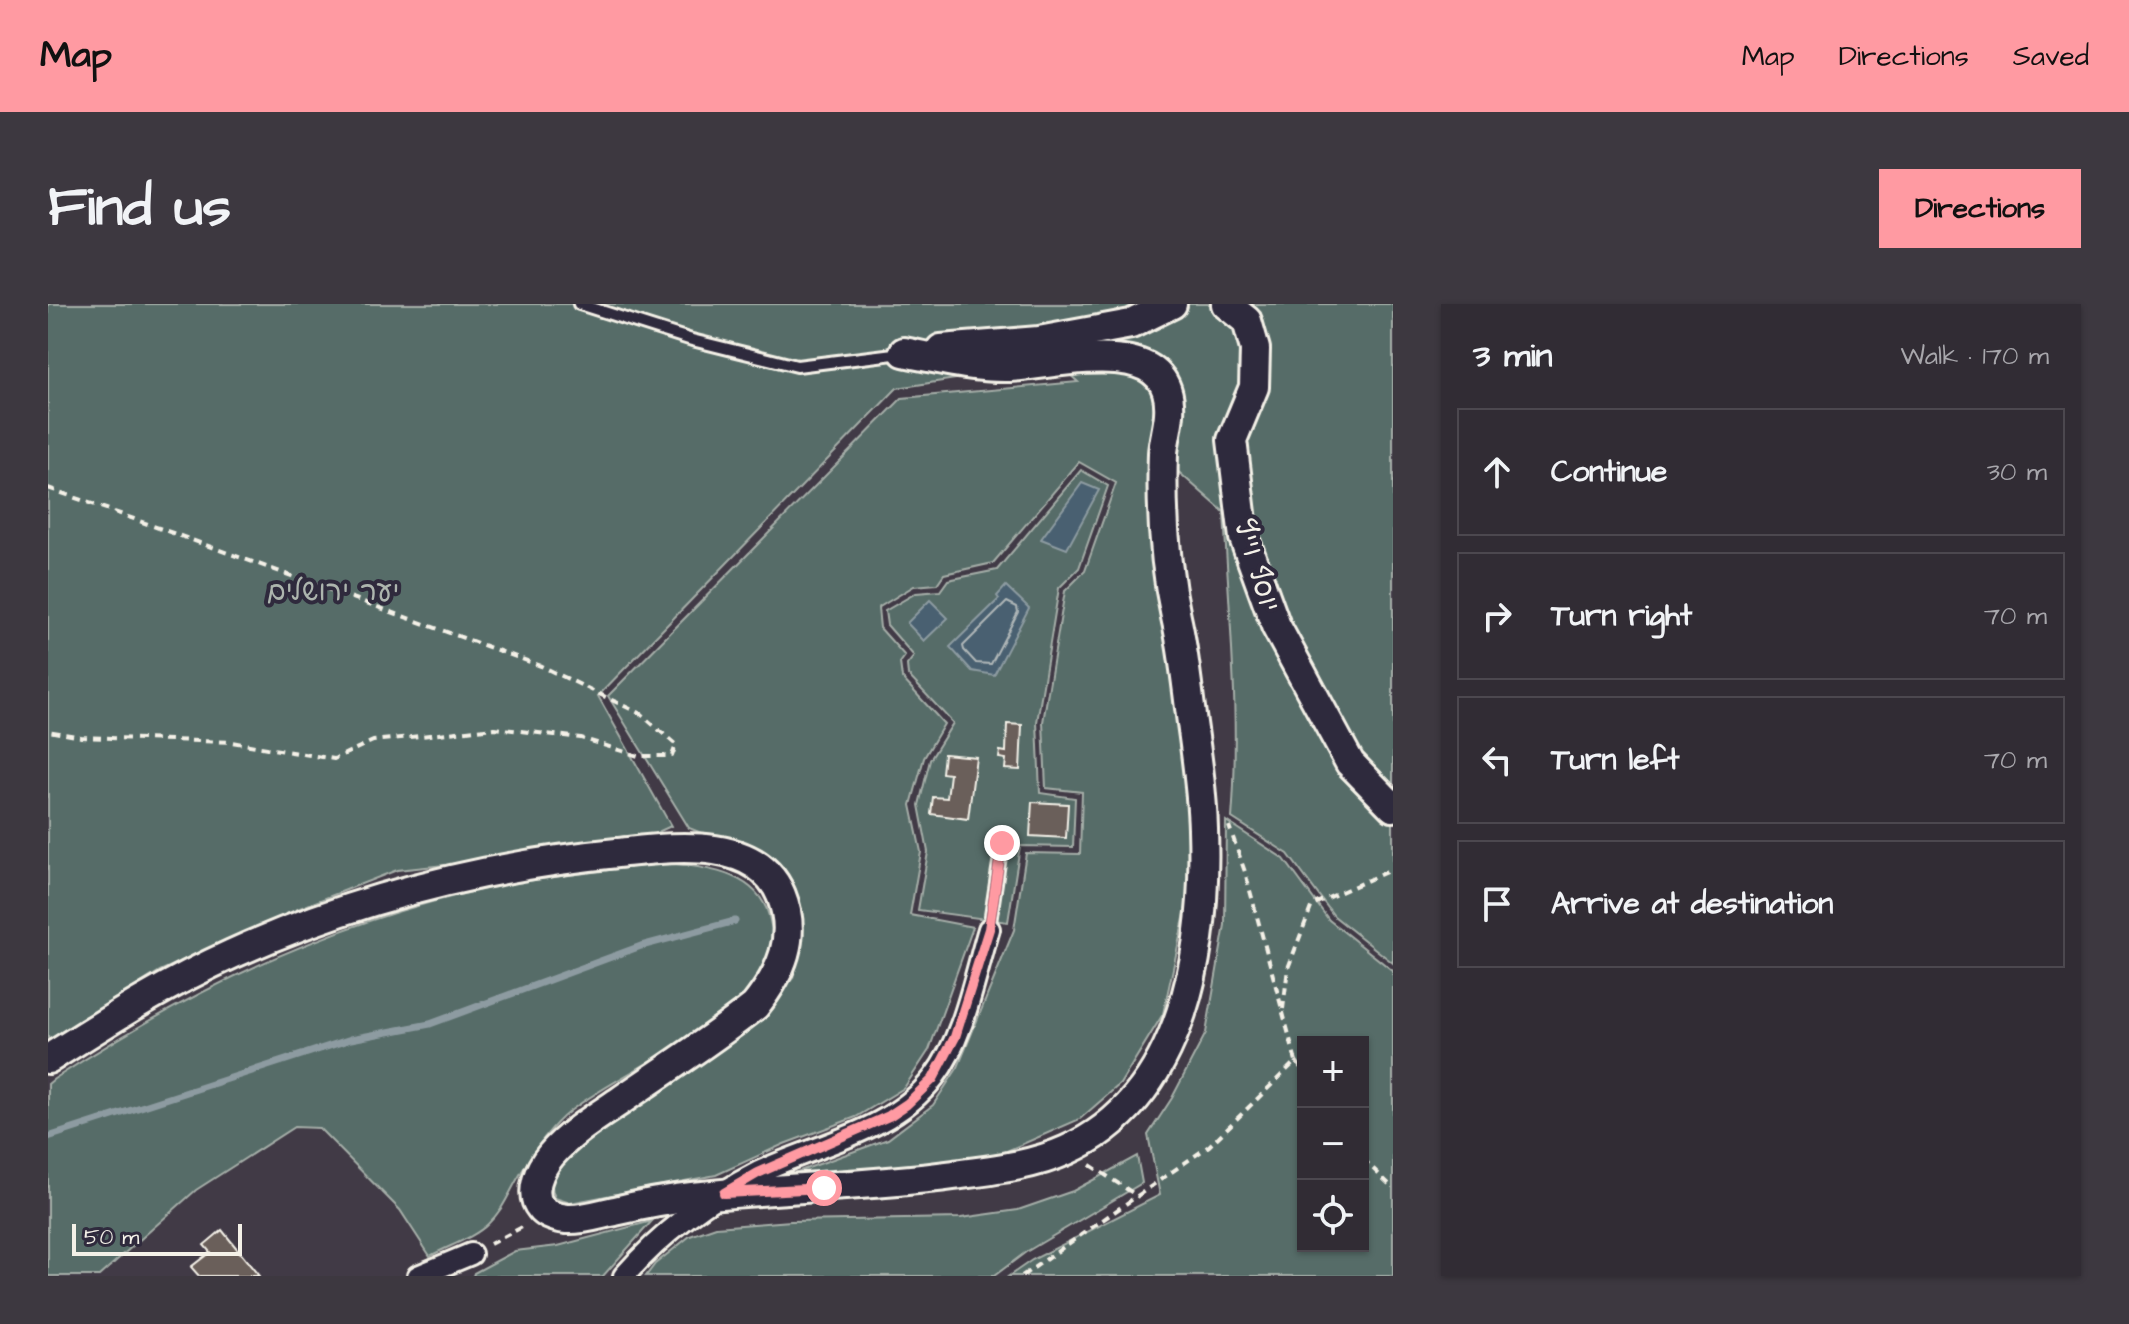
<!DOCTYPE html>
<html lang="en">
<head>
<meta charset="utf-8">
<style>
	body { margin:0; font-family:"Architects Daughter","Playpen Sans Hebrew",sans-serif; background:#3d3840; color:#f1f3f6 }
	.controls { position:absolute; right:24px; bottom:24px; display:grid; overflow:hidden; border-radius:0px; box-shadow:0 2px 6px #0004 }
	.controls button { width:72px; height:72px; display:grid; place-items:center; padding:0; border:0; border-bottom:2px solid #4c484f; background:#312c34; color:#f1f3f6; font:40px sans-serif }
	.scale { position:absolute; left:24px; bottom:20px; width:170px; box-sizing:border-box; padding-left:8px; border:4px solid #f4f1e8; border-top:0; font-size:22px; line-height:28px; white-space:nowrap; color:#f4f1e8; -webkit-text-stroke:6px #2f2a3d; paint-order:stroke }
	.stop { position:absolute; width:24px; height:24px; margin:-18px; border:6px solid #ff9aa2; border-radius:50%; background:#fff }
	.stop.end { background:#ff9aa2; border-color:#fff; box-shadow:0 2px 8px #0008 }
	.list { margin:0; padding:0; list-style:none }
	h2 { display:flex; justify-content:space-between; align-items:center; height:104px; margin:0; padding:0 32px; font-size:34px }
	h2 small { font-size:26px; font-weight:400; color:#a8a7ac }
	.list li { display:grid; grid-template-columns:52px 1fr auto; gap:24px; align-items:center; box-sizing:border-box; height:128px; margin:0 16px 16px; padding:0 16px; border:2px solid #4c484f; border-radius:0px }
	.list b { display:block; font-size:30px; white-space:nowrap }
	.list em { font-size:26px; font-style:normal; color:#a8a7ac }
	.icon { flex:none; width:44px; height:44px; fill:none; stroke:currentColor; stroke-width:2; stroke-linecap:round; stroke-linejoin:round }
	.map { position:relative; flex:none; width:1345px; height:972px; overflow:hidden; border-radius:0px }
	header { display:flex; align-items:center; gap:48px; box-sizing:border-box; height:112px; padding:0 40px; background:#ff9aa2; color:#111 }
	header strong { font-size:38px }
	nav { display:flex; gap:44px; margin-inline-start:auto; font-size:28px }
	.intro { display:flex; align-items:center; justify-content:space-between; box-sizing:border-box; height:192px; padding:0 48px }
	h1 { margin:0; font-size:56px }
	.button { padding:20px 36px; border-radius:0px; background:#ff9aa2; color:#111; font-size:28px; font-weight:700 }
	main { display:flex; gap:48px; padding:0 48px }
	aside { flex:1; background:#312c34; border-radius:0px; box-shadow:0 2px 6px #0004 }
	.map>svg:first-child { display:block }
</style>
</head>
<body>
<header>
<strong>Map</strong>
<nav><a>Map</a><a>Directions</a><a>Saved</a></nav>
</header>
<div class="intro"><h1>Find us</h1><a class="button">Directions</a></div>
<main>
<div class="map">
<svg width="1345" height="972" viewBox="0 0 1345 972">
	<rect width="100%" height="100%" fill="#413a46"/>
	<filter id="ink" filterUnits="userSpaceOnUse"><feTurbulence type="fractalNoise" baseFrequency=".0125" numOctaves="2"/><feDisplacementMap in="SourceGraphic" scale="16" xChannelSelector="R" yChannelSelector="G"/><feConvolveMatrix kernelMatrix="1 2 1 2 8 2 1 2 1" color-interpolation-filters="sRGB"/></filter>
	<g filter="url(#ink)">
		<g fill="#566c68" stroke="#a5aea8" stroke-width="2" fill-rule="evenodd">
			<path d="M0 0H1345V659L1286 612 1240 550 1184 514C1192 412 1181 310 1176 208L1118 157 1145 473 1138 605 1115 710 1072 780 1032 815 945 853 727 876 840 835 885 801 910 763 966 626 978 549 1032 550 1034 488 998 484 995 418 1017 287 1037 267 1068 179 1031 158 945 259 896 270 889 280 866 282 830 304 832 324 857 352 852 359 854 374 896 420 876 454 863 501 873 548 862 611 925 623 881 746 856 784 808 813 736 840 668 871 522 899 507 894C496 871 516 856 531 840L722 702 745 674 752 632 701 548 641 524 560 392 854 94 1030 78 1020 69 966 66 849 84 550 392 623 522 580 542 349 566 252 604 112 667 0 738Z"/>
			<path d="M1033 166 1060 182 1031 264 1011 284 989 418 992 489 1027 494 1025 543 972 542 960 618 870 606 880 548 871 501 882 456 905 419 860 371 859 361 866 352 839 321 837 307 868 289 892 287 900 276 949 266Z"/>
			<path d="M1178 517 1236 555 1281 616 1345 667V972H961L984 956 1112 891 1100 831 1124 794 1158 729 1177 621ZM1255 738H1315V942H1255Z"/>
			<path d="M620 559C658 564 709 568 721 612 725 626 727 646 720 659 690 722 576 765 522 807 500 824 483 851 470 874 460 891 455 906 440 920 426 934 400 942 382 952L352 906 271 824 246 823 148 886 51 972H0V780L6 775C149 682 305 606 475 578 523 570 572 565 620 559Z"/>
			<path d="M1089 852 1094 879 978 948 946 972H598L607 960 642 932 668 923 743 917 913 914 970 906 1025 887Z"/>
			<path d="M604 917 555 972H425L426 969 467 947 510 942Z"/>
		</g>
		<g fill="#496171" stroke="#8d9ba1" stroke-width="2">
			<path d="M1034 179 1051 186 1019 245 993 235Z"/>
			<path d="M958 282 981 304 946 371 924 367 902 343 951 295 949 292Z"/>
			<path d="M882 296 900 314 876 337 859 319Z"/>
		</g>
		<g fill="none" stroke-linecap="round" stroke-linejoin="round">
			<path stroke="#b0b7b8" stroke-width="2" d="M959 298 969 303 970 308 943 360 928 359 916 346 915 342Z"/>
			<path stroke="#8d9ba1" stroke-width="7" d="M0 833 303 735 382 720 593 642 687 617"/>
		</g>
		<g fill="#6a5e5a" stroke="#f4f1e8" stroke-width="2">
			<path d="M959 420 974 421 972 466 957 465 958 455 951 454 952 447 958 448Z"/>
			<path d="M896 450 928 453 920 515 883 510 885 493 899 494 902 470 894 469Z"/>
			<path d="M984 498 1020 500 1018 534 982 532Z"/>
			<path d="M174 926 211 972H151L143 963 162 948 156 941Z"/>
		</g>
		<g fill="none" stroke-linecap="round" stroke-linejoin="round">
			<defs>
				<g id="service">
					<path d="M531 0 644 36 749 62 854 49"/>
					<path d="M941 625 954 539"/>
				</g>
				<g id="minor">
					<path d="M370 972 423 950"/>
					<path d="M576 972C614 929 660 894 711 868 769 840 845 828 886 773 916 734 927 671 941 625"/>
				</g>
				<g id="secondary">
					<path d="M1178 0 1199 17 1207 45 1206 83 1184 136 1196 234 1228 322 1302 459 1345 503"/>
					<path d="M893 45 991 37 1083 20 1124 0"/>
					<path d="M0 755C60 717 119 679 184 650 306 595 436 562 569 549 620 544 708 530 733 591 750 633 733 669 707 702 664 736 617 766 572 797 548 813 522 829 503 851 492 864 480 889 493 904 499 912 510 914 519 915 535 916 552 910 567 907 592 901 618 896 644 893 731 883 818 883 906 871 943 866 984 862 1019 846 1138 793 1159 640 1155 525 1154 489 1149 454 1144 419 1139 383 1136 348 1128 313 1116 258 1113 205 1115 149 1116 136 1120 123 1121 110 1127 27 1011 61 962 63 926 64 891 55 856 48"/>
				</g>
			</defs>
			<use href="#service" stroke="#f4f1e8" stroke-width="16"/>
			<use href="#minor" stroke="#f4f1e8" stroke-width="26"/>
			<use href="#secondary" stroke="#f4f1e8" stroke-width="34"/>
			<g stroke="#f4f1e8" stroke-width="4" stroke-dasharray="8 6" stroke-linecap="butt">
				<path d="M0 184 493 362 593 410 628 441 624 452H590L533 434 447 424 325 437 286 455 183 438 33 433 0 427"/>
				<path d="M1235 705 1240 664 1264 601 1345 565"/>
				<path d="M1248 757 1255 767"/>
				<path d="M1315 855 1345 884"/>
				<path d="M1042 861 1091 893"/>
				<path d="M442 940 476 922"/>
				<path d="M974 972 1161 842 1248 757 1197 568 1181 522"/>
			</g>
			<use href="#service" stroke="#2f2a3d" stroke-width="10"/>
			<use href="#minor" stroke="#2f2a3d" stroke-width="20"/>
			<use href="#secondary" stroke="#2f2a3d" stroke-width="28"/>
		</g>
	</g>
	<g fill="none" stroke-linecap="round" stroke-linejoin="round" filter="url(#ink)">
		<path stroke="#ff9aa2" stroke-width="10" d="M776 884 676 889 710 869 841 812 859 800 885 775 907 733 941 625 954 539"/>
	</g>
	<g text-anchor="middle" stroke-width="8" stroke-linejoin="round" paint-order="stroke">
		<g font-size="28" fill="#f4f1e8" stroke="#2f2a3d">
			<text transform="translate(1210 261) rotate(73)" y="10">יוסף וייץ</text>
		</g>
		<g font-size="28" fill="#adb5ae" stroke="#2f2a3d">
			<text x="285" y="296">יער ירושלים</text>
		</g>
	</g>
</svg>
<div class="controls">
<button>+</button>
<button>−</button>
<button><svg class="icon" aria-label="locate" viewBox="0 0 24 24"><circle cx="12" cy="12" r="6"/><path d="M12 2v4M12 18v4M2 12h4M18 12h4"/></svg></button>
</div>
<div class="scale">50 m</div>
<div class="stop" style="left:776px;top:884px"></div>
<div class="stop end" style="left:954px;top:539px"></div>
</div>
<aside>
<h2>3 min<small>Walk · 170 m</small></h2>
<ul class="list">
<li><svg class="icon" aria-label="ahead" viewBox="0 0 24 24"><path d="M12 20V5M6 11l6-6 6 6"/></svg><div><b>Continue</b></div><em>30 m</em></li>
<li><svg class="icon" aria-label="right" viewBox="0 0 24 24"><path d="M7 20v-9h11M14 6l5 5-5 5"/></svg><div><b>Turn right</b></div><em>70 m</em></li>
<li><svg class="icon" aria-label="left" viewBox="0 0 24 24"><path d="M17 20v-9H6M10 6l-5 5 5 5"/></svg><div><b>Turn left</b></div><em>70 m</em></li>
<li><svg class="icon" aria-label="arrive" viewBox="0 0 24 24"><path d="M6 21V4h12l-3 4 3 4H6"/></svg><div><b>Arrive at destination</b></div></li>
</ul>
</aside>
</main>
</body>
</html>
